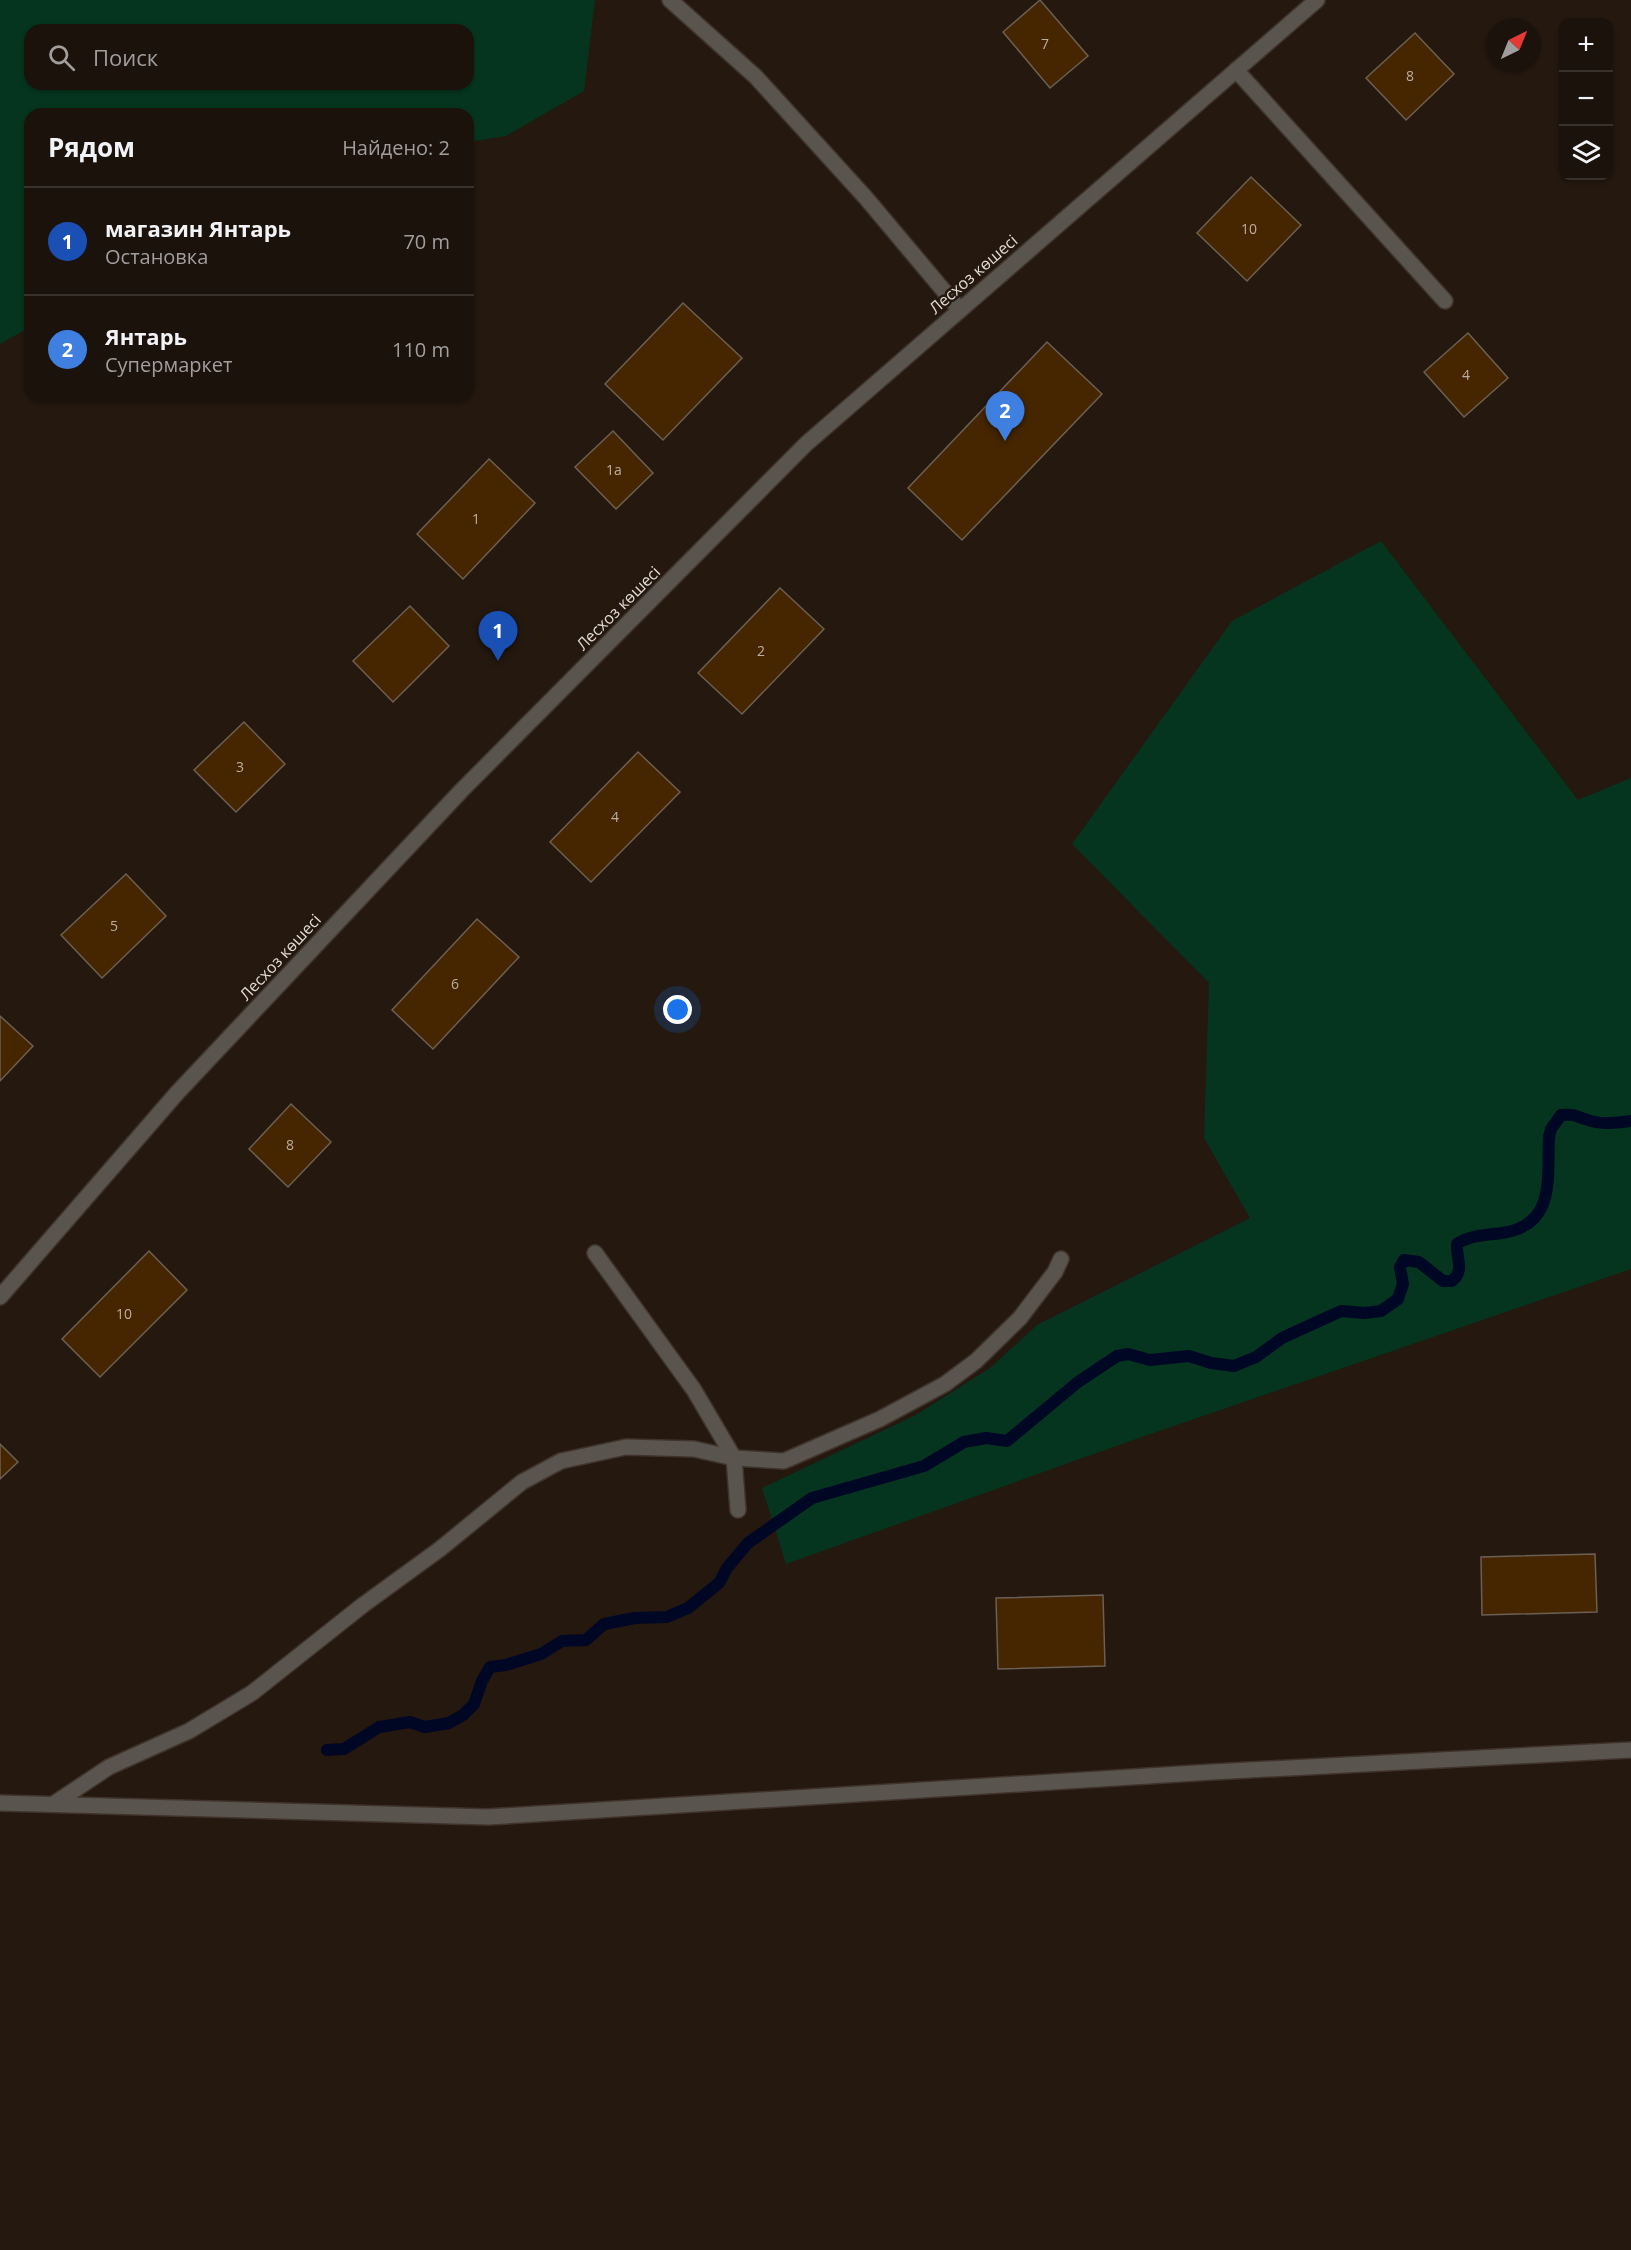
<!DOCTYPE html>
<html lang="ru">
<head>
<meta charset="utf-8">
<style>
	body { margin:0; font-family:"Open Sans",sans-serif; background:#282019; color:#f1f3f6 }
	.controls { position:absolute; right:18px; top:18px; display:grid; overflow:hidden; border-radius:12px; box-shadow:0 2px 4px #0004 }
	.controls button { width:54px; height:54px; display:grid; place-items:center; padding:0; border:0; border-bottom:2px solid #39322c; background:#1b120b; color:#f1f3f6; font:30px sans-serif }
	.compass { position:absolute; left:1487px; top:18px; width:54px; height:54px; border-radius:50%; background:#1b120b; box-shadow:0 2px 4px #0004; rotate:43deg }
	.you { position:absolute; left:678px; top:1010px; width:21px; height:21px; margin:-15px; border:4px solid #fff; border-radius:50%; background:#1a73e8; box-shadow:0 0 0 9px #1a73e833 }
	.badge { display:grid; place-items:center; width:39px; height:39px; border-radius:50%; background:#fa8fc7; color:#fff; font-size:20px; font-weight:700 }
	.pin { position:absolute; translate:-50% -50px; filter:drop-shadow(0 2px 3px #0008) }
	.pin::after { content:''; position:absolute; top:32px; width:21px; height:18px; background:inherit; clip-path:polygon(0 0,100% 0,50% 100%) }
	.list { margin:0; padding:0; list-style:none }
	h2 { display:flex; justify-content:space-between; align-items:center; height:78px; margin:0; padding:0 24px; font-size:26px }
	h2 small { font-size:20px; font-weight:400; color:#a09e9d }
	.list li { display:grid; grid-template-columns:39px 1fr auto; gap:18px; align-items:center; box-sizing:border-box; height:108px; padding:0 24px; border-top:2px solid #39322c }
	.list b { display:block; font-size:22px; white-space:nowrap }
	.list p { margin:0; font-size:20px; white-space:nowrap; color:#a09e9d }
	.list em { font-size:20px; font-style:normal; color:#a09e9d }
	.icon { flex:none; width:33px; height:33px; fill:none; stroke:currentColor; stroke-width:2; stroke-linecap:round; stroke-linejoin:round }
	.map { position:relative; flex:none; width:1631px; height:2250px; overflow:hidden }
	.search { position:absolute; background:#1b120b; box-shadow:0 2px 4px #0004; left:24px; top:24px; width:450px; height:66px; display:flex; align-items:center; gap:15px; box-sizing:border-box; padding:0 21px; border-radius:18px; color:#a09e9d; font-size:22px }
	.panel { position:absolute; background:#1b120b; box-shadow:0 2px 4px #0004; left:24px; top:108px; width:450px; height:294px; border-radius:18px }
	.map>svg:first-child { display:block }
</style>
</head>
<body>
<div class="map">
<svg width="1631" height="2250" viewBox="0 0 1631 2250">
	<rect width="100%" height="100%" fill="#24180f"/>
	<g fill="#05351f" fill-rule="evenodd">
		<path d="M0 0H595L584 91 506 136 468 142V114H30V327L0 344ZM30 30H468V84H30Z"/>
		<path d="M1381 541 1578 800 1631 778V1269L1136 1439 786 1564 762 1488 914 1416 990 1368 1037 1325 1250 1218 1204 1138 1209 983 1072 844 1232 621Z"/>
	</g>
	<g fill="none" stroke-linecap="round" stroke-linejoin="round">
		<path stroke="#000724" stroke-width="12" d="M327 1750 344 1749 379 1727 386 1726 410 1722 425 1727 449 1723 463 1715 474 1704 482 1681 490 1667 506 1665 541 1654 562 1641 586 1640 604 1624 635 1618 667 1617 688 1608 719 1583 727 1568 748 1543 812 1498 924 1466 964 1442 986 1438 1007 1441 1078 1382 1117 1356 1128 1354 1150 1360 1189 1356 1211 1363 1234 1366 1256 1357 1282 1338 1341 1311 1365 1313 1381 1311 1398 1299 1403 1284 1400 1267 1404 1260 1419 1262 1443 1281H1452C1465 1270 1456 1259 1457 1244 1470 1235 1487 1235 1502 1233 1556 1225 1547 1179 1549 1137L1551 1129 1561 1115C1576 1114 1575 1116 1588 1120 1601 1125 1618 1123 1631 1121"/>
	</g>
	<g fill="#462600" stroke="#6c5f53" stroke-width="1.5">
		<path d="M1040 0 1088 56 1050 88 1003 32Z"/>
		<path d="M1415 33 1454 74 1406 120 1366 78Z"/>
		<path d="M1251 177 1301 225 1247 281 1197 233Z"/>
		<path d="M683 303 742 358 663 440 605 384Z"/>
		<path d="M1468 333 1508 378 1464 417 1424 372Z"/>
		<path d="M1047 342 1102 394 962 540 908 488Z"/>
		<path d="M613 431 653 473 616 509 575 467Z"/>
		<path d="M489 459 535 503 463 579 417 534Z"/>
		<path d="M780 588 824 629 742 714 698 673Z"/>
		<path d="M410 606 449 646 393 702 353 661Z"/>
		<path d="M244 722 285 764 236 812 194 770Z"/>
		<path d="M638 752 680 792 591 882 550 842Z"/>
		<path d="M126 874 166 916 102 978 61 935Z"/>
		<path d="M477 919 519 957 433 1049 392 1010Z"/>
		<path d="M0 1016 33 1046 0 1081Z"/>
		<path d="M291 1104 331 1142 288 1187 249 1149Z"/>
		<path d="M149 1251 187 1290 100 1377 62 1339Z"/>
		<path d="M0 1444 18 1462 0 1479Z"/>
		<path d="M1595 1554 1597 1612 1482 1615 1481 1557Z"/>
		<path d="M1103 1595 1105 1666 998 1669 996 1598Z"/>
	</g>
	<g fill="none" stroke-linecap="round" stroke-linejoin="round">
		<defs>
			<g id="minor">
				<path d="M670 0 756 77 866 198 960 310"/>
				<path d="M1236 70 1445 301"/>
				<path d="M595 1253 694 1390 734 1458 738 1510"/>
				<path d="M0 1297 177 1093 461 791 806 444 1317 0"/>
				<path d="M0 1803 488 1817 1212 1772 1631 1750"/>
				<path d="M55 1803 109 1767 189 1731 252 1693 363 1605 440 1549 522 1482 561 1461 626 1447 694 1449 734 1458 784 1461 880 1419 945 1384 976 1361 1020 1318 1055 1272 1061 1259"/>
			</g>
		</defs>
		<use href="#minor" stroke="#3f332b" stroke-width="18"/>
		<use href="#minor" stroke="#59544e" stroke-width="15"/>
	</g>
	<g text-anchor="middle" stroke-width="5" stroke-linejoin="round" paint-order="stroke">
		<g font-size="14" fill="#bcaea0">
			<text x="1045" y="49">7</text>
			<text x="1410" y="81">8</text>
			<text x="1249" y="234">10</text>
			<text x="1466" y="380">4</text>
			<text x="614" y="475">1а</text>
			<text x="476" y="524">1</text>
			<text x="761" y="656">2</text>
			<text x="240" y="772">3</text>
			<text x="615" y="822">4</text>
			<text x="114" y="931">5</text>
			<text x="455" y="989">6</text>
			<text x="290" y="1150">8</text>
			<text x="124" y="1319">10</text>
		</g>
		<g font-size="16" fill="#e4dbd5" stroke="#24180f">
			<text transform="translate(973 274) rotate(-41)" y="6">Лесхоз көшесі</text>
			<text transform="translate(618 608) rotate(-45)" y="6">Лесхоз көшесі</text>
			<text transform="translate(280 957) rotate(-47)" y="6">Лесхоз көшесі</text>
		</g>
	</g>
</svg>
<div class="controls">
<button>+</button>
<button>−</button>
<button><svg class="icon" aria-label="layers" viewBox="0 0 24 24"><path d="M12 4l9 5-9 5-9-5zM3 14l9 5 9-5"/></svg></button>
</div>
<svg class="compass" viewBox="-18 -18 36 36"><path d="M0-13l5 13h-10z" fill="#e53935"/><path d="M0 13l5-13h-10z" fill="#a09e9d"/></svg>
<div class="you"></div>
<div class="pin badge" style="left:498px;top:661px;background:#1a4fb4">1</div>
<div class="pin badge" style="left:1005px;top:441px;background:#3f7fe0">2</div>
<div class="search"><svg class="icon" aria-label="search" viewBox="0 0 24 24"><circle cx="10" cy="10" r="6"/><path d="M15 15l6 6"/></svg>Поиск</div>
<section class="panel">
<h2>Рядом<small>Найдено: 2</small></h2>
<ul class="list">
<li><span class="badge" style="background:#1a4fb4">1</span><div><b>магазин Янтарь</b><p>Остановка</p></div><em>70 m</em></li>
<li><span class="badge" style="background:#3f7fe0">2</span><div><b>Янтарь</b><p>Супермаркет</p></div><em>110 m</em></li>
</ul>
</section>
</div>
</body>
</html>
